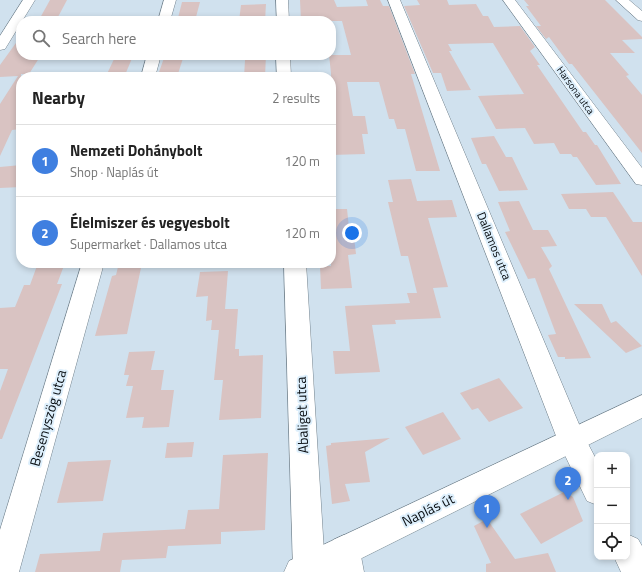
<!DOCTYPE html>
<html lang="en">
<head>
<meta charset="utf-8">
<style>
	body { margin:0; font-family:"Titillium Web",sans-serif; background:#f2f2f2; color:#222 }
	.controls { position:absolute; right:12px; bottom:12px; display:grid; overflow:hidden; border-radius:8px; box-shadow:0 2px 6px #0003 }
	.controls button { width:36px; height:36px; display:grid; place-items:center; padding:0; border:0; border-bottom:1px solid #e0e0e0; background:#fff; color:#222; font:20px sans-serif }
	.you { position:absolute; left:352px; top:233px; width:14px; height:14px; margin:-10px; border:3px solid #fff; border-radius:50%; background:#1a73e8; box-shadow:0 0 0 6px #1a73e833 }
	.badge { display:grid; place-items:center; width:26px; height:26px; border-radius:50%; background:#0b8043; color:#fff; font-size:13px; font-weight:700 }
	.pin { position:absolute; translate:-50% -33px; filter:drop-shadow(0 1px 2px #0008) }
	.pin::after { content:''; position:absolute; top:21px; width:14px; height:12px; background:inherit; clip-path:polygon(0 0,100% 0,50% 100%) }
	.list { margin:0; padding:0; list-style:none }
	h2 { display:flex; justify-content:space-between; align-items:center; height:52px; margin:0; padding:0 16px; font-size:17px }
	h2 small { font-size:13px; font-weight:400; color:#767676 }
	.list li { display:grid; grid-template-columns:26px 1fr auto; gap:12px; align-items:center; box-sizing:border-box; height:72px; padding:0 16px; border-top:1px solid #e0e0e0 }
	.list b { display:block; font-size:15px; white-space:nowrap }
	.list p { margin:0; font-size:13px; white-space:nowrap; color:#767676 }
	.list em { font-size:13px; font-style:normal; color:#767676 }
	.icon { flex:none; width:22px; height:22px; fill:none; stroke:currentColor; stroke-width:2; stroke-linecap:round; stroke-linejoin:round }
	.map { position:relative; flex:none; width:642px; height:572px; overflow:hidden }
	.search { position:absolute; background:#fff; box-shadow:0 2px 6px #0003; left:16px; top:16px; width:320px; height:44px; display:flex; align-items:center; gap:10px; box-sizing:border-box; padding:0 14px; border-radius:16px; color:#767676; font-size:15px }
	.panel { position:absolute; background:#fff; box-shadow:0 2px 6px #0003; left:16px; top:72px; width:320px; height:196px; border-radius:16px }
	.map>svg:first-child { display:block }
</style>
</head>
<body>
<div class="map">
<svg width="642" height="572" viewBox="0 0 642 572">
	<rect width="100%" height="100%" fill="#d0e1ee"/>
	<g fill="#d9c3c2">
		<path d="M50 0H67L58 17 40 18Z"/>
		<path d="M300 0H334L337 7 368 6 366 0H380L383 6H389L415 74H411L440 171H416L405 129H397L394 119H389L379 82H347L353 116H365L368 134H362L365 154 331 155V73L329 55H351L342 21H301Z"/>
		<path d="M417 0H447L449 5 476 4 483 16H488L494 27 520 26 535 47 530 51 540 65H537L583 132H586L595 145H597L621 184 596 185 577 157H573L571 154H560L554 143 534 144 525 128 496 129 478 96 524 94 493 43 448 44 452 51H449L471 90 447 91 441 73H433L404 6 420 5Z"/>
		<path d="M524 0H605L642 37V39L622 40 635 53H610L629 75 626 76 642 95V153L572 64H569L549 37 546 39 536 26H541L526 6H529Z"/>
		<path d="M182 2H200L196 17 178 18Z"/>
		<path d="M266 4 265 21H239L241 5Z"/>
		<path d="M21 36V55H41L29 74H21V129L12 130 0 156V104L18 76 0 77V65Z"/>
		<path d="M165 55H184L178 74 158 75Z"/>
		<path d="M266 55 265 77H244L245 60H249V56Z"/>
		<path d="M133 56 125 75 106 76 115 57Z"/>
		<path d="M494 136 506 157H512L528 190 499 191 486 164H482L471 138Z"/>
		<path d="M21 165V187L0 188V167Z"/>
		<path d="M411 179 417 201 452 200 457 217 428 218 448 287 433 288 441 318 395 320 396 324 372 325 380 372 335 374 333 351H350L345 306 410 303 407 293H417L408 256H401L388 202H393L388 180Z"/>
		<path d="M613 192 633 222H642V276L606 217H591L586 209H569L561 194Z"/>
		<path d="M519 201 533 230H548L557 246 541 247 552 266 549 269 591 358 565 359V357H558L548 335 556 334 535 278 528 279 511 244 505 232 510 231 498 202Z"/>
		<path d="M331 209H347L350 237H354L356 254 348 255 352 288 321 289 320 266H331Z"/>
		<path d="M38 263H65L57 284H62L2 439H0V391L8 369H0V308L15 307 24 285H30Z"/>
		<path d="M119 263H142L127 334 95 336 112 276 116 275Z"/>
		<path d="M228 271 225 309H238L235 349H239V356L263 355 261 418 219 420 223 380H214L219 330H211L212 320 206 321 208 296 196 297 200 272Z"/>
		<path d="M574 304H602L611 323 616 321 642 346 626 353Z"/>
		<path d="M155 351 151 370H164L161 390H174L169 427 142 428 144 417 126 418 133 386H126L129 375H124L129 352Z"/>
		<path d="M499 378 523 408 489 422 478 408 472 410 460 393Z"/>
		<path d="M443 412 461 439 423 455 405 427Z"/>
		<path d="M390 438 365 452 370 482 345 484 350 501 332 504 326 446 331 445V443Z"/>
		<path d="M194 442 192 457 165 458 167 443Z"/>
		<path d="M268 453 265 530 221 532V544L168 546 166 558 122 560 120 572H35L40 554 100 551 103 533 185 529 188 510 219 509 223 455Z"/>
		<path d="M111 460 103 501 57 503 68 462Z"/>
		<path d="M564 492 573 497 583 521 541 544 520 514Z"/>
		<path d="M487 519 515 559 548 553 556 572H486V564L491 563 474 526Z"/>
	</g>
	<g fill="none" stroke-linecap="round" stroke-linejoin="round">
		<defs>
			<g id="minor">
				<path d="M164 0H176L170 21H158Z"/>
				<path d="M276 0H288L289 21H277Z"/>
				<path d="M388 0H400L584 436 597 461V505L587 501 558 441Z"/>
				<path d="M503 0H515L642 168V185L636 184Z"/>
				<path d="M616 0H629L642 11V21L638 20Z"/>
				<path d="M147 55H161L155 77H141Z"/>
				<path d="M276 55H290L291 77H277Z"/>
				<path d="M82 263H104L19 572H0V530Z"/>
				<path d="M284 263H306L325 568 323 572H295L293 568Z"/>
				<path d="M627 534 638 539 642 546V572H621L614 557H627Z"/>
				<path d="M344 535 355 540 360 551 364 572H332L328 551 333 540Z"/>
			</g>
			<g id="tertiary">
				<path d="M23 0H35L5 49 0 50V36Z"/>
				<path d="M642 395V418L334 572H284L289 561Z"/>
			</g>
		</defs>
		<use href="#minor" stroke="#72828d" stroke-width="1"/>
		<use href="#tertiary" stroke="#72828d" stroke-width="1"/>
		<use href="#minor" fill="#fff" fill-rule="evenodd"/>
		<use href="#tertiary" fill="#fff" fill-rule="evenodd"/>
	</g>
	<g text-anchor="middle" stroke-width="4" stroke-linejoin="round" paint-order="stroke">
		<g font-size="10" fill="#070c10" stroke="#ddeffc">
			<text transform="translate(576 90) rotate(54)" y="4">Harsona utca</text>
		</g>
		<g font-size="12" fill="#070c10" stroke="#ddeffc">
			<text transform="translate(494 246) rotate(68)" y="4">Dallamos utca</text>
		</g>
		<g font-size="14" fill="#070c10" stroke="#ddeffc">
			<text transform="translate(302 415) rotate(-92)" y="5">Abaliget utca</text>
			<text transform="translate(48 418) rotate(-74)" y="5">Besenyszög utca</text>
			<text transform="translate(428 510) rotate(-26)" y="5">Naplás út</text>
		</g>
	</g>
</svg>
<div class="controls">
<button>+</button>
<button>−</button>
<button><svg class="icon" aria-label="locate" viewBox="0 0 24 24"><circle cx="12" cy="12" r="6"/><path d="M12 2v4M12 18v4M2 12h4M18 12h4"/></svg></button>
</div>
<div class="you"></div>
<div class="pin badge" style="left:487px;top:528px;background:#3f7fe0">1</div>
<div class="pin badge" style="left:568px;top:500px;background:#3f7fe0">2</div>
<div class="search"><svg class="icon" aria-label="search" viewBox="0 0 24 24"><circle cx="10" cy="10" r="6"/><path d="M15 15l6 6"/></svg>Search here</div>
<section class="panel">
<h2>Nearby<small>2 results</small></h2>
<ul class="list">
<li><span class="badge" style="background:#3f7fe0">1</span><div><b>Nemzeti Dohánybolt</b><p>Shop · Naplás út</p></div><em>120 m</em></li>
<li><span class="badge" style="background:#3f7fe0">2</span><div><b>Élelmiszer és vegyesbolt</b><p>Supermarket · Dallamos utca</p></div><em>120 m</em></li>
</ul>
</section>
</div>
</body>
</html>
